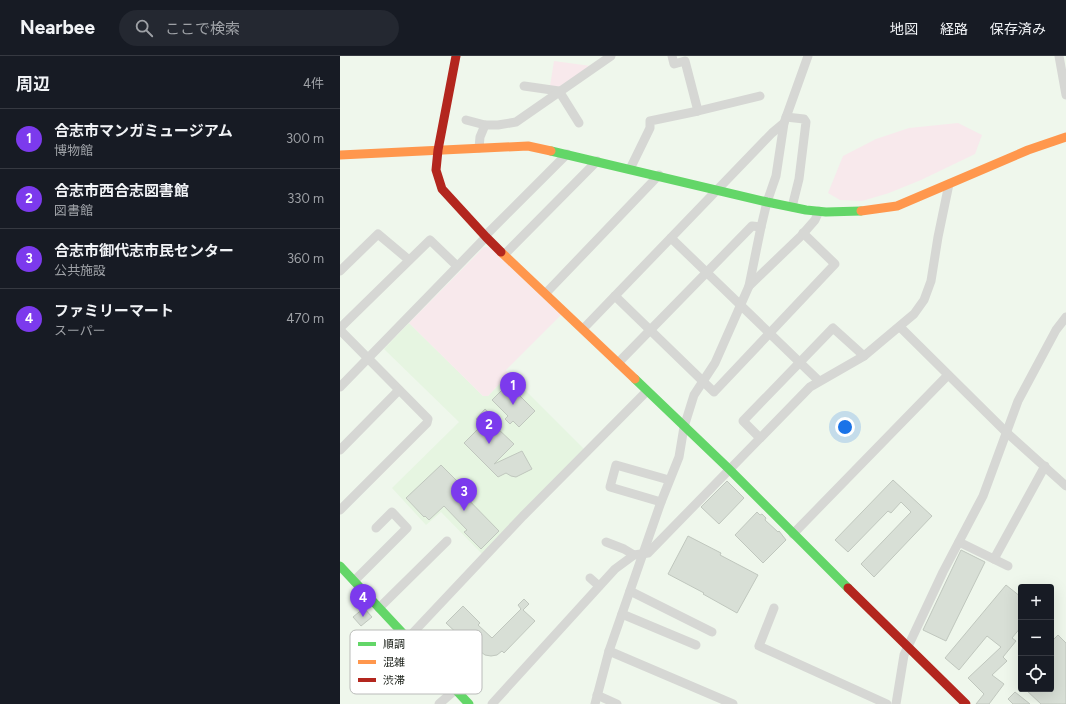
<!DOCTYPE html>
<html lang="ja">
<head>
<meta charset="utf-8">
<style>
	body { margin:0; font-family:Figtree,"Noto Sans JP",sans-serif; background:#242831; color:#f1f3f6 }
	.controls { position:absolute; right:12px; bottom:12px; display:grid; overflow:hidden; border-radius:4px; box-shadow:0 4px 16px #0002 }
	.controls button { width:36px; height:36px; display:grid; place-items:center; padding:0; border:0; border-bottom:1px solid #363941; background:#171b24; color:#f1f3f6; font:20px sans-serif }
	.you { position:absolute; left:505px; top:371px; width:14px; height:14px; margin:-10px; border:3px solid #fff; border-radius:50%; background:#1a73e8; box-shadow:0 0 0 6px #1a73e833 }
	.badge { display:grid; place-items:center; width:26px; height:26px; border-radius:50%; background:#7c3aed; color:#fff; font-size:13px; font-weight:700 }
	.pin { position:absolute; translate:-50% -33px; filter:drop-shadow(0 1px 2px #0008) }
	.pin::after { content:''; position:absolute; top:21px; width:14px; height:12px; background:inherit; clip-path:polygon(0 0,100% 0,50% 100%) }
	.list { margin:0; padding:0; list-style:none }
	h2 { display:flex; justify-content:space-between; align-items:center; height:52px; margin:0; padding:0 16px; font-size:17px }
	h2 small { font-size:13px; font-weight:400; color:#9ea1a6 }
	.list li { display:grid; grid-template-columns:26px 1fr auto; gap:12px; align-items:center; box-sizing:border-box; height:60px; padding:0 16px; border-top:1px solid #363941 }
	.list b { display:block; font-size:15px; white-space:nowrap }
	.list p { margin:0; font-size:13px; white-space:nowrap; color:#9ea1a6 }
	.list em { font-size:13px; font-style:normal; color:#9ea1a6 }
	.icon { flex:none; width:22px; height:22px; fill:none; stroke:currentColor; stroke-width:2; stroke-linecap:round; stroke-linejoin:round }
	.map { position:relative; flex:none; width:726px; height:648px; overflow:hidden }
	header { display:flex; align-items:center; gap:24px; box-sizing:border-box; height:56px; padding:0 20px; background:#171b24; border-bottom:1px solid #363941 }
	header strong { font-size:19px }
	nav { display:flex; gap:22px; margin-inline-start:auto; font-size:14px }
	.search { width:280px; height:36px; background:#242831; display:flex; align-items:center; gap:10px; box-sizing:border-box; padding:0 14px; border-radius:22px; color:#9ea1a6; font-size:15px }
	main { display:flex }
	aside { flex:1; background:#171b24 }
	.map>svg:first-child { display:block }
</style>
</head>
<body>
<header>
<strong>Nearbee</strong>
<div class="search"><svg class="icon" aria-label="search" viewBox="0 0 24 24"><circle cx="10" cy="10" r="6"/><path d="M15 15l6 6"/></svg>ここで検索</div>
<nav><a>地図</a><a>経路</a><a>保存済み</a></nav>
</header>
<main>
<aside>
<h2>周辺<small>4件</small></h2>
<ul class="list">
<li><span class="badge">1</span><div><b>合志市マンガミュージアム</b><p>博物館</p></div><em>300 m</em></li>
<li><span class="badge">2</span><div><b>合志市西合志図書館</b><p>図書館</p></div><em>330 m</em></li>
<li><span class="badge">3</span><div><b>合志市御代志市民センター</b><p>公共施設</p></div><em>360 m</em></li>
<li><span class="badge">4</span><div><b>ファミリーマート</b><p>スーパー</p></div><em>470 m</em></li>
</ul>
</aside>
<div class="map">
<svg width="726" height="648" viewBox="0 0 726 648">
	<rect width="100%" height="100%" fill="#eff7ec"/>
	<path fill="#e6f5e1" d="M69 267 143 340H148L169 318 244 393 143 499 101 456 86 469 52 432 119 366 44 293Z"/>
	<g fill="#f8e9ec">
		<path d="M214 5 251 10 219 31 210 30Z"/>
		<path d="M618 67 642 79 635 98 581 124 549 137 522 145 500 144 488 137 503 100 536 83 569 72Z"/>
		<path d="M144 191H149L221 259 166 314 169 318 148 340H143L69 267Z"/>
	</g>
	<g fill="#d8dfd6" stroke="#c0c7be">
		<path d="M168 328 195 355 179 371 173 365 170 368 165 363 168 360 152 344Z"/>
		<path d="M145 353 160 367 156 371 174 388 154 408 182 395 192 413 176 421 171 420 166 417 158 421 124 387 142 369 136 363Z"/>
		<path d="M101 409 119 427 116 431 159 475 141 493 124 476 127 474 104 450 89 464 85 460 84 461 66 442Z"/>
		<path d="M553 424 592 460 534 521 521 508 571 456 561 446 551 457 548 455 508 496 495 484Z"/>
		<path d="M387 425 404 442 379 468 361 451Z"/>
		<path d="M417 456 420 459 422 458 426 462 425 464 438 476 439 475 446 484 423 507 395 479Z"/>
		<path d="M348 480 381 497 380 499 418 519 397 557 363 538 364 537 328 518Z"/>
		<path d="M621 494 645 506 606 585 583 574Z"/>
		<path d="M666 529 681 541V571L672 582 676 585 663 601 667 605 652 619 664 628 649 648H636L644 638 628 622 661 591 647 580 619 614 605 602Z"/>
		<path d="M184 543 189 548 183 554 195 565 164 597 162 595 157 599 151 600 145 599 141 596 139 598 106 567 123 550 140 567 138 569 152 582 181 553 178 549Z"/>
		<path d="M24 552 32 561 21 570 13 561Z"/>
		<path d="M718 579 726 587V648H701L685 633H711V586Z"/>
		<path d="M675 636 690 648H673L668 643Z"/>
	</g>
	<g fill="none" stroke-linecap="round" stroke-linejoin="round">
		<g stroke="#d6d7d4" stroke-width="9">
			<path d="M332 0 334 8 345 5 358 55"/>
			<path d="M719 0 726 39"/>
			<path d="M184 30 219 35 239 67"/>
			<path d="M446 61 464 63 466 66 459 123 452 151"/>
			<path d="M126 64 145 69"/>
			<path d="M139 92 140 81 145 69H158L176 66 271 0"/>
			<path d="M290 113 310 72V65L358 55 420 40"/>
			<path d="M331 182 479 325"/>
			<path d="M165 198 257 105"/>
			<path d="M0 215 38 178 69 204"/>
			<path d="M409 230 461 180 475 164 479 155"/>
			<path d="M206 237 319 119"/>
			<path d="M275 240 374 336 495 208 463 177"/>
			<path d="M560 271 666 376 726 430"/>
			<path d="M0 272 90 184 117 210"/>
			<path d="M243 273 432 77 444 67"/>
			<path d="M0 274 88 363 87 367 0 454"/>
			<path d="M278 307 412 170 421 171"/>
			<path d="M0 331 146 181 148 177 227 98"/>
			<path d="M420 382 403 365 493 272 524 300"/>
			<path d="M0 394 59 334"/>
			<path d="M321 446 270 431 276 409 329 424"/>
			<path d="M453 478 608 319"/>
			<path d="M266 486 284 493 294 499"/>
			<path d="M619 486 668 510"/>
			<path d="M654 503 705 410"/>
			<path d="M250 522 259 530"/>
			<path d="M14 525 67 472 52 456 36 472"/>
			<path d="M290 535 372 576"/>
			<path d="M39 552 107 485"/>
			<path d="M434 552 419 590 547 648"/>
			<path d="M282 558 356 589"/>
			<path d="M68 582 183 460 307 335"/>
			<path d="M269 595 393 648"/>
			<path d="M257 639 277 648"/>
			<path d="M99 648 115 634"/>
			<path d="M152 648 275 513 294 499 308 497 470 331 524 300 574 258 584 244 591 225 598 181 609 128"/>
			<path d="M255 648 269 595 321 446 339 401 344 371 354 339 375 307 409 230 421 171 427 146 436 120 444 67 468 0"/>
			<path d="M556 648 564 599 603 516 643 440 678 345 716 274 726 261"/>
		</g>
		<g stroke="#63d668" stroke-width="9">
			<path d="M211 95 427 146 466 154 486 156 521 155"/>
			<path d="M295 323 389 413 508 532"/>
			<path d="M0 510 129 648"/>
		</g>
		<g stroke="#ff974d" stroke-width="9">
			<path d="M0 99 188 90 211 95"/>
			<path d="M521 155 557 150 688 94 726 81"/>
			<path d="M161 196 295 323"/>
		</g>
		<g stroke="#b3261e" stroke-width="9">
			<path d="M116 0 98 94 96 114 102 133 146 181 161 196"/>
			<path d="M508 532 626 648"/>
		</g>
	</g>
	<rect x="10" y="574" width="132" height="64" rx="6" fill="#fff" stroke="#babbb9" stroke-width="1"/>
	<rect x="18" y="586" width="18" height="4" fill="#63d668"/>
	<rect x="18" y="604" width="18" height="4" fill="#ff974d"/>
	<rect x="18" y="622" width="18" height="4" fill="#b3261e"/>
	<g font-size="11" fill="#181d16">
		<text x="43" y="592">順調</text>
		<text x="43" y="610">混雑</text>
		<text x="43" y="628">渋滞</text>
	</g>
</svg>
<div class="controls">
<button>+</button>
<button>−</button>
<button><svg class="icon" aria-label="locate" viewBox="0 0 24 24"><circle cx="12" cy="12" r="6"/><path d="M12 2v4M12 18v4M2 12h4M18 12h4"/></svg></button>
</div>
<div class="you"></div>
<div class="pin badge" style="left:173px;top:349px">1</div>
<div class="pin badge" style="left:149px;top:388px">2</div>
<div class="pin badge" style="left:124px;top:455px">3</div>
<div class="pin badge" style="left:23px;top:561px">4</div>
</div>
</main>
</body>
</html>
